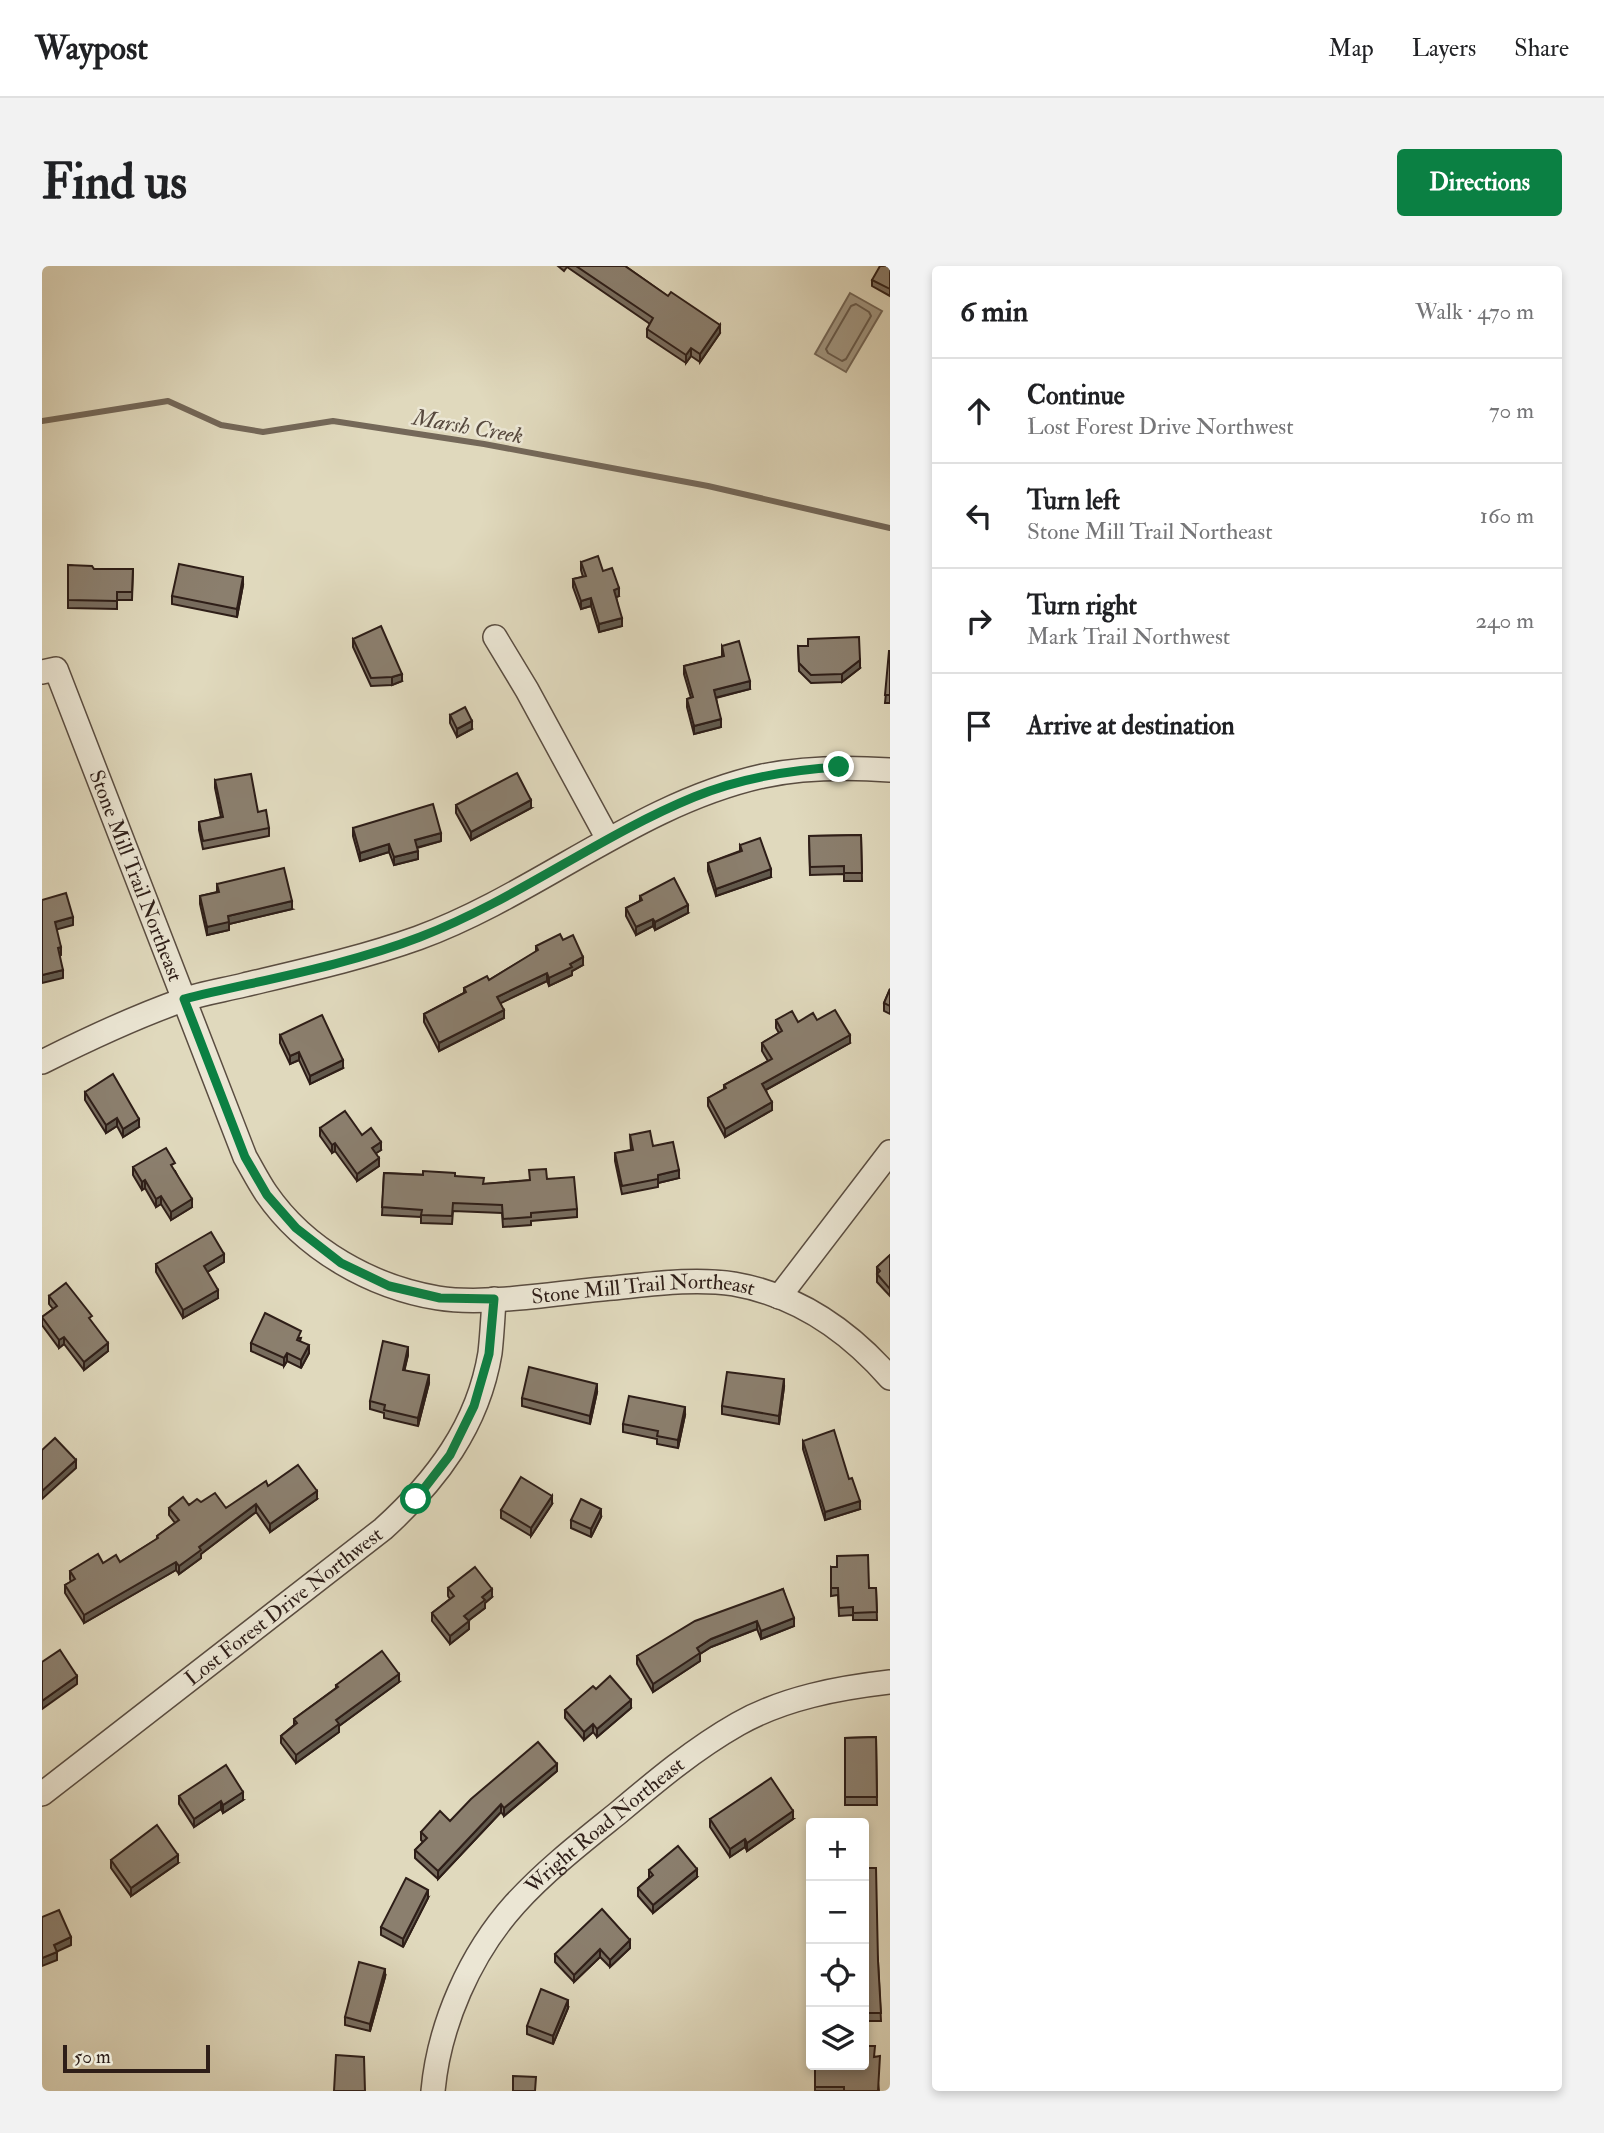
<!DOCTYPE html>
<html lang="en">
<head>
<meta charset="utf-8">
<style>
	body { margin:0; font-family:"IM FELL Double Pica",serif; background:#f2f2f2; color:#202124 }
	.controls { position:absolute; right:21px; bottom:21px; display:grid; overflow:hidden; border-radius:7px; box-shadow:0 4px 10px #0003 }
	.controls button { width:63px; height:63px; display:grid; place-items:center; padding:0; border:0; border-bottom:2px solid #e0e0e0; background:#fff; color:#202124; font:35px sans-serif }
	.scale { position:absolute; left:21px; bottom:18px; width:147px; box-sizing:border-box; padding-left:7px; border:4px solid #2e1e18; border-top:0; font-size:19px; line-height:24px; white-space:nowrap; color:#2e1e18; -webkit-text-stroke:5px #ebe6d4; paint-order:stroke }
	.stop { position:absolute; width:21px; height:21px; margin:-16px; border:5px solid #0b8043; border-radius:50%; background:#fff }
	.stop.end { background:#0b8043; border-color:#fff; box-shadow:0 2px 7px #0008 }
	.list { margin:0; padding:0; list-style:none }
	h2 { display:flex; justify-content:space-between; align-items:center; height:91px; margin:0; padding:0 28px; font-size:30px }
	h2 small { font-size:23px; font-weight:400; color:#757577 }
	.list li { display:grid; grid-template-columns:46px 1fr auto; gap:21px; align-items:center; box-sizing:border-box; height:105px; padding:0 28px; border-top:2px solid #e0e0e0 }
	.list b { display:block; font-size:26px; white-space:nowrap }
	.list p { margin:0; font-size:23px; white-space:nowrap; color:#757577 }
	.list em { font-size:23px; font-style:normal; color:#757577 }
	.icon { flex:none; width:38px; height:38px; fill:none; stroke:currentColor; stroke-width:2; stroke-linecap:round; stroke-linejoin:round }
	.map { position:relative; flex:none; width:848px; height:1825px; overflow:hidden; border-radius:7px }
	header { display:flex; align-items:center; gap:42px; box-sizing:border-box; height:98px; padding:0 35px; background:#fff; border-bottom:2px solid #e0e0e0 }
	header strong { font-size:33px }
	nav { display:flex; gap:38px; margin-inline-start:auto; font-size:24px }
	.intro { display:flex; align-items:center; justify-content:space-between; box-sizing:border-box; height:168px; padding:0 42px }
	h1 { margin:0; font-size:49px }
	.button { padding:18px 32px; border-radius:7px; background:#0b8043; color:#fff; font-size:24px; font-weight:700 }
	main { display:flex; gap:42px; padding:0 42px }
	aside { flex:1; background:#fff; border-radius:7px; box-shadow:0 4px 10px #0003 }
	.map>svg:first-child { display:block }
</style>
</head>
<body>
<header>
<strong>Waypost</strong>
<nav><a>Map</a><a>Layers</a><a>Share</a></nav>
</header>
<div class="intro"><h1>Find us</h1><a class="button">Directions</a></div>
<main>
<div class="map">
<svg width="848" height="1825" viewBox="0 0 848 1825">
	<rect width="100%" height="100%" fill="#e0d9bd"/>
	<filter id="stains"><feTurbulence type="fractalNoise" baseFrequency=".00286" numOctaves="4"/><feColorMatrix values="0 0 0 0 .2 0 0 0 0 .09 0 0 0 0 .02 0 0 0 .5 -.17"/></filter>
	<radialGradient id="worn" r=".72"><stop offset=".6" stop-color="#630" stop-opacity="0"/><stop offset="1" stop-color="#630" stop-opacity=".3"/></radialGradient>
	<path fill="#a39985" stroke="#746859" stroke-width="2" d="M808 27 840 45 804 106 773 88Z"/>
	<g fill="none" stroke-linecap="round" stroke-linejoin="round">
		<path stroke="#685c4e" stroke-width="2" d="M814 38 827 46 829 50 804 93 800 95 786 87 784 83 809 40Z"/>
		<path stroke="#746859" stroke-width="6" d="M0 155 126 135 179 159 221 166 291 155 442 178 666 220 848 262"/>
		<defs>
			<g id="street">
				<path d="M453 371 485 424 566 573"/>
				<path id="s1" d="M0 406 14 403 203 891C210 903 216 915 224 927 263 984 330 1021 396 1032 446 1040 519 1026 571 1022 611 1018 652 1012 692 1018 755 1029 807 1065 848 1112"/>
				<path d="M0 796C46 773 92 751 141 734 160 727 182 724 202 719 261 705 320 692 376 672 496 628 595 538 721 510 764 501 805 501 848 504"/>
				<path d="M737 1031 848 886"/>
				<path id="s2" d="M0 1528 341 1263C394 1215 436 1160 448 1087 450 1069 451 1051 452 1033"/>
				<path id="s3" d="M391 1825C397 1759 428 1688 473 1638 504 1604 540 1576 576 1547 614 1515 652 1483 696 1458 742 1432 796 1422 848 1416"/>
			</g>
		</defs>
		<use href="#street" stroke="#5a4d41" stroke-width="26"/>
		<use href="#street" stroke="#ebe6d4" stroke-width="23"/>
	</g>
	<g fill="#786d5f" stroke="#2e1e18" stroke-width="2">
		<path d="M516 0H583L678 67 658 96 649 90 644 97 605 71V63L608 58 525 1 522 5Z"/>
		<path d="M848 0V30L830 20V14Z"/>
		<path d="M539 296 561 305 577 330 574 331 580 360 557 366 549 340 539 343 531 321V313L541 311 539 304Z"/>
		<path d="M26 299 52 303H91L90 334H75V343L26 342Z"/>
		<path d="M201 319 195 351 130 338V330Z"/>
		<path d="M311 373 360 415 350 419 329 420 311 381Z"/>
		<path d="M680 380 708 423 674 432 679 461 652 468 645 441V433L649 432 642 408V400L680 391Z"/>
		<path d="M756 380 818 402 800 416 769 417 757 405Z"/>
		<path d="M848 385V437H843Z"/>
		<path d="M408 449 430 463 415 471 408 457Z"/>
		<path d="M173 514 216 546 227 562V570L161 583 157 564V556L179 551 173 522Z"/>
		<path d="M414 539 489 542 429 574 414 547Z"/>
		<path d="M311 562 399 575 375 582 376 593 352 599 347 586 318 595 311 570Z"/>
		<path d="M819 569 820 615H802V608L768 609 767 570Z"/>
		<path d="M698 579 729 611 674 630 666 605V597L698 585Z"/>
		<path d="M175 618 250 643 187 658V664L165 669 158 638V630L175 626Z"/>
		<path d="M598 630 646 647 613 664 611 660 594 669 584 650V642L598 635Z"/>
		<path d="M521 674 541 699 530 705V709L507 720 505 715 458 737 462 752 397 785 382 756V748L422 727V722L447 714 494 686V680Z"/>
		<path d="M848 723V748L842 745V737Z"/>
		<path d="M734 754 756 756 775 754 808 777 724 824 730 844 683 871 666 840V832L682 823V819L726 795 720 785V777L737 767 734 762Z"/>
		<path d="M238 769 301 802 268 818 257 794 248 798 238 777Z"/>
		<path d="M43 826 97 861 81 871 75 860 64 867 43 834Z"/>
		<path d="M278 862 320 869 339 884 334 887 337 900 315 915 293 885 290 887 278 870Z"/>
		<path d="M588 869 611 880 637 912 616 917V921L580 928 573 895V887L589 884Z"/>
		<path d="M91 901 133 905 150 941 129 954 119 938 114 941 103 922 100 924 91 909Z"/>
		<path d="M342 907 413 910 441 918 505 913 535 943V951L489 955V959L461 961 460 947 411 945 410 958 379 957V951L340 949Z"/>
		<path d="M848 989V1030L835 1016V1001Z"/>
		<path d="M182 996 165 1006 176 1032 141 1052 114 1006V998Z"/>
		<path d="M7 1030 50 1057 66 1085 42 1104 22 1078 17 1082 0 1059V1051L11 1043 7 1038Z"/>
		<path d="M259 1072 258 1075 267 1087 259 1102 245 1095 242 1100 209 1085V1077Z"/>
		<path d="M366 1089 362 1104 387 1117 376 1160 342 1152V1147L328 1143V1135Z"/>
		<path d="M742 1121 737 1158 680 1148V1140Z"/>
		<path d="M555 1126 548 1158 480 1140V1132Z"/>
		<path d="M643 1149 636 1182 615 1178V1173L581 1166V1158Z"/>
		<path d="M761 1175 818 1243 783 1254 761 1183Z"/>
		<path d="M226 1220 275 1233 228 1266 214 1246 159 1288V1292L137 1308 134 1304 42 1357 23 1327V1319L29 1316 28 1313V1305L61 1297 78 1296 115 1273V1270L133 1257 127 1249V1242L159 1236 184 1242Z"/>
		<path d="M510 1238 489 1270 459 1252V1244Z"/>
		<path d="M559 1251 549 1271 529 1262V1254Z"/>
		<path d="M789 1301 827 1322H834L835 1354H811V1349L797 1350 796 1329 789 1330Z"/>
		<path d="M406 1322 450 1331 443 1337V1342L426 1355 427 1363 408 1378 390 1355V1347L408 1333 406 1330Z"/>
		<path d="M741 1323 752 1360 719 1373 715 1363 669 1381 658 1388V1395L611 1426 595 1398V1390Z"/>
		<path d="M357 1416 297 1460V1466L254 1497 239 1477V1470L252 1459V1453L294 1422V1419Z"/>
		<path d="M554 1423 589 1442 555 1471 551 1466 542 1474 523 1452V1444Z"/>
		<path d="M834 1471 835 1539H803V1472Z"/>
		<path d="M515 1505 462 1550 459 1546 396 1613 373 1592V1584L381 1576 379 1574V1566L408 1555Z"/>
		<path d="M137 1530 201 1534 181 1547 179 1543 152 1561 137 1538Z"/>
		<path d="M668 1553H751L705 1585 703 1581 688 1591 668 1561Z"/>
		<path d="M69 1594 136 1597 89 1630 69 1602Z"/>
		<path d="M822 1602 836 1695 839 1755H822Z"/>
		<path d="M607 1604 655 1611 611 1647 596 1630V1622L607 1612Z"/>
		<path d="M386 1632 361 1681 339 1669V1661Z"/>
		<path d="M588 1674V1682L568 1701 558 1691 532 1716 513 1696V1688Z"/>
		<path d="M343 1711 328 1765 303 1759V1751Z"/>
		<path d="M526 1742 511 1778 485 1768V1760Z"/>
		<path d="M833 1791 837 1825H773V1799Z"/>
	</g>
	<g fill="#61594d" stroke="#2e1e18" stroke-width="2">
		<path d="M678 59V67L658 96V88Z"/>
		<path d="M649 82V90L644 97V89Z"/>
		<path d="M201 311V319L195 351V343Z"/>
		<path d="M577 322V330L572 332V324Z"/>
		<path d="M549 332V340L539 343V335Z"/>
		<path d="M580 352V360L557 366V358Z"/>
		<path d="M818 394V402L800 416V408Z"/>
		<path d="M360 408V415L350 419V411Z"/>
		<path d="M708 415V423L672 432V424Z"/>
		<path d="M679 453V461L652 468V460Z"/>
		<path d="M430 455V463L415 471V463Z"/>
		<path d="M489 534V542L429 574V566Z"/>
		<path d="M399 567V575L373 582V574Z"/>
		<path d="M347 578V586L318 595V587Z"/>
		<path d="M376 585V593L352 599V591Z"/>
		<path d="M729 603V611L674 630V623Z"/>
		<path d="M250 635V643L187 658V664L165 669V661L186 650Z"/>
		<path d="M646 639V647L613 664V656Z"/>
		<path d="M31 651V659L13 664V656Z"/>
		<path d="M611 653V660L594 669V661Z"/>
		<path d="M19 681V689L16 690V682Z"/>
		<path d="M541 691V699L530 705V709L507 720V712L528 698Z"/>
		<path d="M21 704V712L0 717V709Z"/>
		<path d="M505 707V715L455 739V731Z"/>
		<path d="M462 744V752L397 785V777Z"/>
		<path d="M808 769V777L720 826V818Z"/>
		<path d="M257 786V794L248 798V790Z"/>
		<path d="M301 794V802L268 818V810Z"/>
		<path d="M730 836V844L683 871V863Z"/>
		<path d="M75 852V860L64 867V859Z"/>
		<path d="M97 853V861L81 871V863Z"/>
		<path d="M339 876V884L330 890V882Z"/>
		<path d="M293 877V885L290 887V879Z"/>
		<path d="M337 892V900L315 915V908Z"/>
		<path d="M637 904V912L616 917V909Z"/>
		<path d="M103 914V922L100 924V916Z"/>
		<path d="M119 930V938L114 941V933Z"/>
		<path d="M150 933V941L129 954V946Z"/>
		<path d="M182 988V996L162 1008V1000Z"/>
		<path d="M176 1024V1032L141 1052V1044Z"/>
		<path d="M22 1071V1078L17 1082V1074Z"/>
		<path d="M66 1077V1085L42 1104V1096Z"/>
		<path d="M267 1079V1087L259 1102V1094Z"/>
		<path d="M366 1081V1089L361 1111V1104Z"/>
		<path d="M245 1087V1095L242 1100V1092Z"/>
		<path d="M387 1109V1117L376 1160V1152Z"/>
		<path d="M742 1113V1121L737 1158V1150Z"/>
		<path d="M555 1118V1126L548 1158V1150Z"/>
		<path d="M643 1141V1149L636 1182V1174Z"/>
		<path d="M34 1194V1202L0 1233V1225Z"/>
		<path d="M275 1225V1233L228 1266V1258Z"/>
		<path d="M510 1230V1238L489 1270V1262Z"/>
		<path d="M818 1235V1243L783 1254V1246Z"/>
		<path d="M214 1238V1246L159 1288V1292L137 1308V1300L157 1281Z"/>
		<path d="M559 1243V1251L549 1271V1263Z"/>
		<path d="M134 1296V1304L42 1357V1349Z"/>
		<path d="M450 1323V1331L443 1337V1342L422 1358V1350L440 1331Z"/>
		<path d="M752 1352V1360L719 1373V1365Z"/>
		<path d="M427 1355V1363L408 1378V1370Z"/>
		<path d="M715 1355V1363L669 1381 658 1388V1395L611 1426V1418L655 1382 669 1373Z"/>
		<path d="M357 1408V1416L297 1460V1466L254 1497V1489L294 1454Z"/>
		<path d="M35 1410V1418L0 1443V1435Z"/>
		<path d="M589 1434V1442L555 1471V1463Z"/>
		<path d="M551 1458V1466L542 1474V1466Z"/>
		<path d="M515 1498V1505L462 1550V1542Z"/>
		<path d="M201 1526V1534L181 1547V1539Z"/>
		<path d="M179 1535V1543L152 1561V1553Z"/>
		<path d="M459 1538V1546L396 1613V1605Z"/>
		<path d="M751 1545V1553L705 1585V1577Z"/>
		<path d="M703 1573V1581L688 1591V1583Z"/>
		<path d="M136 1589V1597L89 1630V1622Z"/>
		<path d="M655 1603V1611L611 1647V1639Z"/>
		<path d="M386 1624V1632L361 1681V1673Z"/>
		<path d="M29 1671V1679L12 1687V1679Z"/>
		<path d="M588 1674V1682L568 1701V1694Z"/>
		<path d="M558 1683V1691L532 1716V1709Z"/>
		<path d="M15 1686V1694L0 1700V1692Z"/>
		<path d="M343 1703V1711L328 1765V1758Z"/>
		<path d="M526 1734V1742L511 1778V1770Z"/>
	</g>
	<g fill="#8b7f6e" stroke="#2e1e18" stroke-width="2">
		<path d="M534 0H583L626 30 629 26 678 59 658 88 649 82 644 89 605 63 611 52Z"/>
		<path d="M838 0H848V23L830 14Z"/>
		<path d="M556 290 561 305 570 302 577 322 572 324 580 352 557 358 549 332 539 335 531 313 544 310 539 296Z"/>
		<path d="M137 298 201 311 195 343 130 330Z"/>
		<path d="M26 299 50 300 52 303H91L90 326H75V335L26 334Z"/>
		<path d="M339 360 360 408 350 411 329 412 311 373Z"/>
		<path d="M817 371 818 394 800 408 769 409 757 397 756 380H766V373Z"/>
		<path d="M697 375 708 415 672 424 679 453 652 460 645 433 651 431 642 400 682 390 680 380Z"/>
		<path d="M847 385H848V429H843Z"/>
		<path d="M423 441 430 455 415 463 408 449Z"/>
		<path d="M475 507 489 534 429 566 414 539Z"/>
		<path d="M209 508 216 546 224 544 227 562 161 575 157 556 181 551 173 514Z"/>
		<path d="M391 538 399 567 373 574 376 585 352 591 347 578 318 587 311 562Z"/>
		<path d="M819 569 820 607H802V600L768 601 767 570Z"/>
		<path d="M718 572 729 603 674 623 666 597 700 585 698 579Z"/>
		<path d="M242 602 250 635 186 650 187 656 165 661 158 630 177 626 175 618Z"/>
		<path d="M632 612 646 639 613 656 611 653 594 661 584 642 600 634 598 630Z"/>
		<path d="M24 627 31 651 13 656 19 681 16 682 21 704 0 709V634Z"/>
		<path d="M518 668 521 674 531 669 541 691 528 698 530 701 507 712 505 707 455 731 462 744 397 777 382 748 424 726 422 722 445 710 447 714 496 684 494 680Z"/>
		<path d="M848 723V740L842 737Z"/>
		<path d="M793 744 808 769 720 818 730 836 683 863 666 832 684 822 682 819 730 793 720 777 740 765 734 754 750 745 756 756 771 747 775 754Z"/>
		<path d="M280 749 301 794 268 810 257 786 248 790 238 769Z"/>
		<path d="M71 808 97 853 81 863 75 852 64 859 43 826Z"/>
		<path d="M303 845 320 869 329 862 339 876 330 882 337 892 315 908 293 877 290 879 278 862Z"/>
		<path d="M608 865 611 880 631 876 637 904 616 909V913L580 920 573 887 591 884 588 869Z"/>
		<path d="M124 882 133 897 129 899 150 933 129 946 119 930 114 933 103 914 100 916 91 901Z"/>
		<path d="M504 903 505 913 532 911 535 943 489 947V951L461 953 460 939 411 937 410 950 379 949 380 944 340 941 342 907 381 909V905L413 907V910L442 912 441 918 488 914 487 904Z"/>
		<path d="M169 966 182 988 162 1000 176 1024 141 1044 114 998Z"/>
		<path d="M848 989V1023L835 1008 838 1005 835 1001Z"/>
		<path d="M24 1017 50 1050 47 1052 66 1077 42 1096 22 1071 17 1074 0 1051 15 1040 7 1030Z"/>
		<path d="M223 1047 259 1065 255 1074 267 1079 259 1094 245 1087 242 1092 209 1077Z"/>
		<path d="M341 1075 366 1081 361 1104 387 1109 376 1152 342 1144 343 1139 328 1135Z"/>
		<path d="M487 1101 555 1118 548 1150 480 1132Z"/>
		<path d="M685 1106 742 1113 737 1150 680 1140Z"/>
		<path d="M587 1130 643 1141 636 1174 615 1170 616 1165 581 1158Z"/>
		<path d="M792 1164 807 1213 810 1212 818 1235 783 1246 761 1175Z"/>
		<path d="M13 1172 34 1194 0 1225V1184Z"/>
		<path d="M256 1199 275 1225 228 1258 214 1238 157 1281 159 1284 137 1300 134 1296 42 1349 23 1319 33 1313 28 1305 56 1288 61 1297 74 1289 78 1296 116 1272 115 1270 137 1254 127 1242 141 1231 147 1239 155 1233 159 1236 173 1227 184 1242 224 1215 226 1220Z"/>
		<path d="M479 1211 510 1230 489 1262 459 1244Z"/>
		<path d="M539 1233 559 1243 549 1263 529 1254Z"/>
		<path d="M826 1289 827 1322H834L835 1346 811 1347V1341L797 1342 796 1322H789V1301H795V1290Z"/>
		<path d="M433 1301 450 1323 440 1331 443 1334 422 1350 427 1355 408 1370 390 1347 412 1330 406 1322Z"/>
		<path d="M741 1323 752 1352 719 1365 715 1355 669 1373 655 1382 658 1387 611 1418 595 1390 653 1355Z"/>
		<path d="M18 1384 35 1410 0 1435V1396Z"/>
		<path d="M340 1385 357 1408 294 1454 297 1458 254 1489 239 1470 255 1457 252 1453 296 1421 294 1419Z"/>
		<path d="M568 1410 589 1434 555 1463 551 1458 542 1466 523 1444 551 1420 554 1423Z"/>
		<path d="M834 1471 835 1531H803V1472Z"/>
		<path d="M496 1476 515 1498 462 1542 459 1538 396 1605 373 1584 385 1572 379 1566 398 1545 408 1555 429 1533Z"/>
		<path d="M184 1499 201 1526 181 1539 179 1535 152 1553 137 1530Z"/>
		<path d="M729 1512 751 1545 705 1577 703 1573 688 1583 668 1553Z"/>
		<path d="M115 1559 136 1589 89 1622 69 1594Z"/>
		<path d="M636 1580 655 1603 611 1639 596 1622 611 1609 607 1604Z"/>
		<path d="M822 1602H834L836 1695 839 1747H822Z"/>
		<path d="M364 1612 386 1624 361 1673 339 1661Z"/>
		<path d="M560 1643 588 1674 568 1694 558 1683 532 1709 513 1688Z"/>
		<path d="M17 1644 29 1671 12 1679 15 1686 0 1692V1651Z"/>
		<path d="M317 1696 343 1703 328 1758 303 1751Z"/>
		<path d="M499 1723 526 1734 511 1770 485 1760Z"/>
		<path d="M822 1780H833L832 1791 838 1790 836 1825H802V1821H773V1799H822Z"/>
		<path d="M294 1789 322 1791 323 1825H292Z"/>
		<path d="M471 1810 494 1811 493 1825H471Z"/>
	</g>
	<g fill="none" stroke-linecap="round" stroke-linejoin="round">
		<path stroke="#0b8043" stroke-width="9" d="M374 1233 408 1189 432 1140 447 1088 452 1033 398 1032 347 1020 299 997 254 962 225 929 203 891 142 733C220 714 303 700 378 671 474 634 557 570 652 531 698 512 748 504 797 501"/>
	</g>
	<g text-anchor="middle" stroke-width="5" stroke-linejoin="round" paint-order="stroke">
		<g font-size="21" fill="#2e1e18" stroke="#ebe6d4">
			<text dy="7" stroke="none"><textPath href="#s1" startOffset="236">Stone Mill Trail Northeast</textPath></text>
			<text dy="7" stroke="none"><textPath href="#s1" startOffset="992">Stone Mill Trail Northeast</textPath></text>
			<text dy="7" stroke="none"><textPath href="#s2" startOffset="306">Lost Forest Drive Northwest</textPath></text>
			<text dy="7" stroke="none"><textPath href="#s3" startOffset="327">Wright Road Northeast</textPath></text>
		</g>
		<g font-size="23" font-style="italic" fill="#57493e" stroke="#ebe6d4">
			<text transform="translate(426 160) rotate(10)" y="8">Marsh Creek</text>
		</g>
	</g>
	<rect width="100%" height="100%" filter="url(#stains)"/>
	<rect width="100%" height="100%" fill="url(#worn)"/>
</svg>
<div class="controls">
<button>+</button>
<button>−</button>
<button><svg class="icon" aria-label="locate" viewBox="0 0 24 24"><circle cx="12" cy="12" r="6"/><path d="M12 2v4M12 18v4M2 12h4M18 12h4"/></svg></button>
<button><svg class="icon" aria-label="layers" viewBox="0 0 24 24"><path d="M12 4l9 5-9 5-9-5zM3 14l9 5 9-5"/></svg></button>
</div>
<div class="scale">50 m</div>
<div class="stop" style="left:374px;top:1233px"></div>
<div class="stop end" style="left:797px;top:501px"></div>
</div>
<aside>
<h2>6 min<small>Walk · 470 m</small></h2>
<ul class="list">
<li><svg class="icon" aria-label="ahead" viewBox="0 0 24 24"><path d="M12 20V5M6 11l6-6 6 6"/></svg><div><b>Continue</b><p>Lost Forest Drive Northwest</p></div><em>70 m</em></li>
<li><svg class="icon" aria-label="left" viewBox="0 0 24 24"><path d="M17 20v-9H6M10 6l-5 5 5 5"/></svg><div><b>Turn left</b><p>Stone Mill Trail Northeast</p></div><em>160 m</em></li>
<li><svg class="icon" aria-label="right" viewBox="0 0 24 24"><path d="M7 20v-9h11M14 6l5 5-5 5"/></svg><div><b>Turn right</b><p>Mark Trail Northwest</p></div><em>240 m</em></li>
<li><svg class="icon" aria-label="arrive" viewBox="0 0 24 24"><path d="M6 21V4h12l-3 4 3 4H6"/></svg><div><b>Arrive at destination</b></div></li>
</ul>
</aside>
</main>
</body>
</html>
